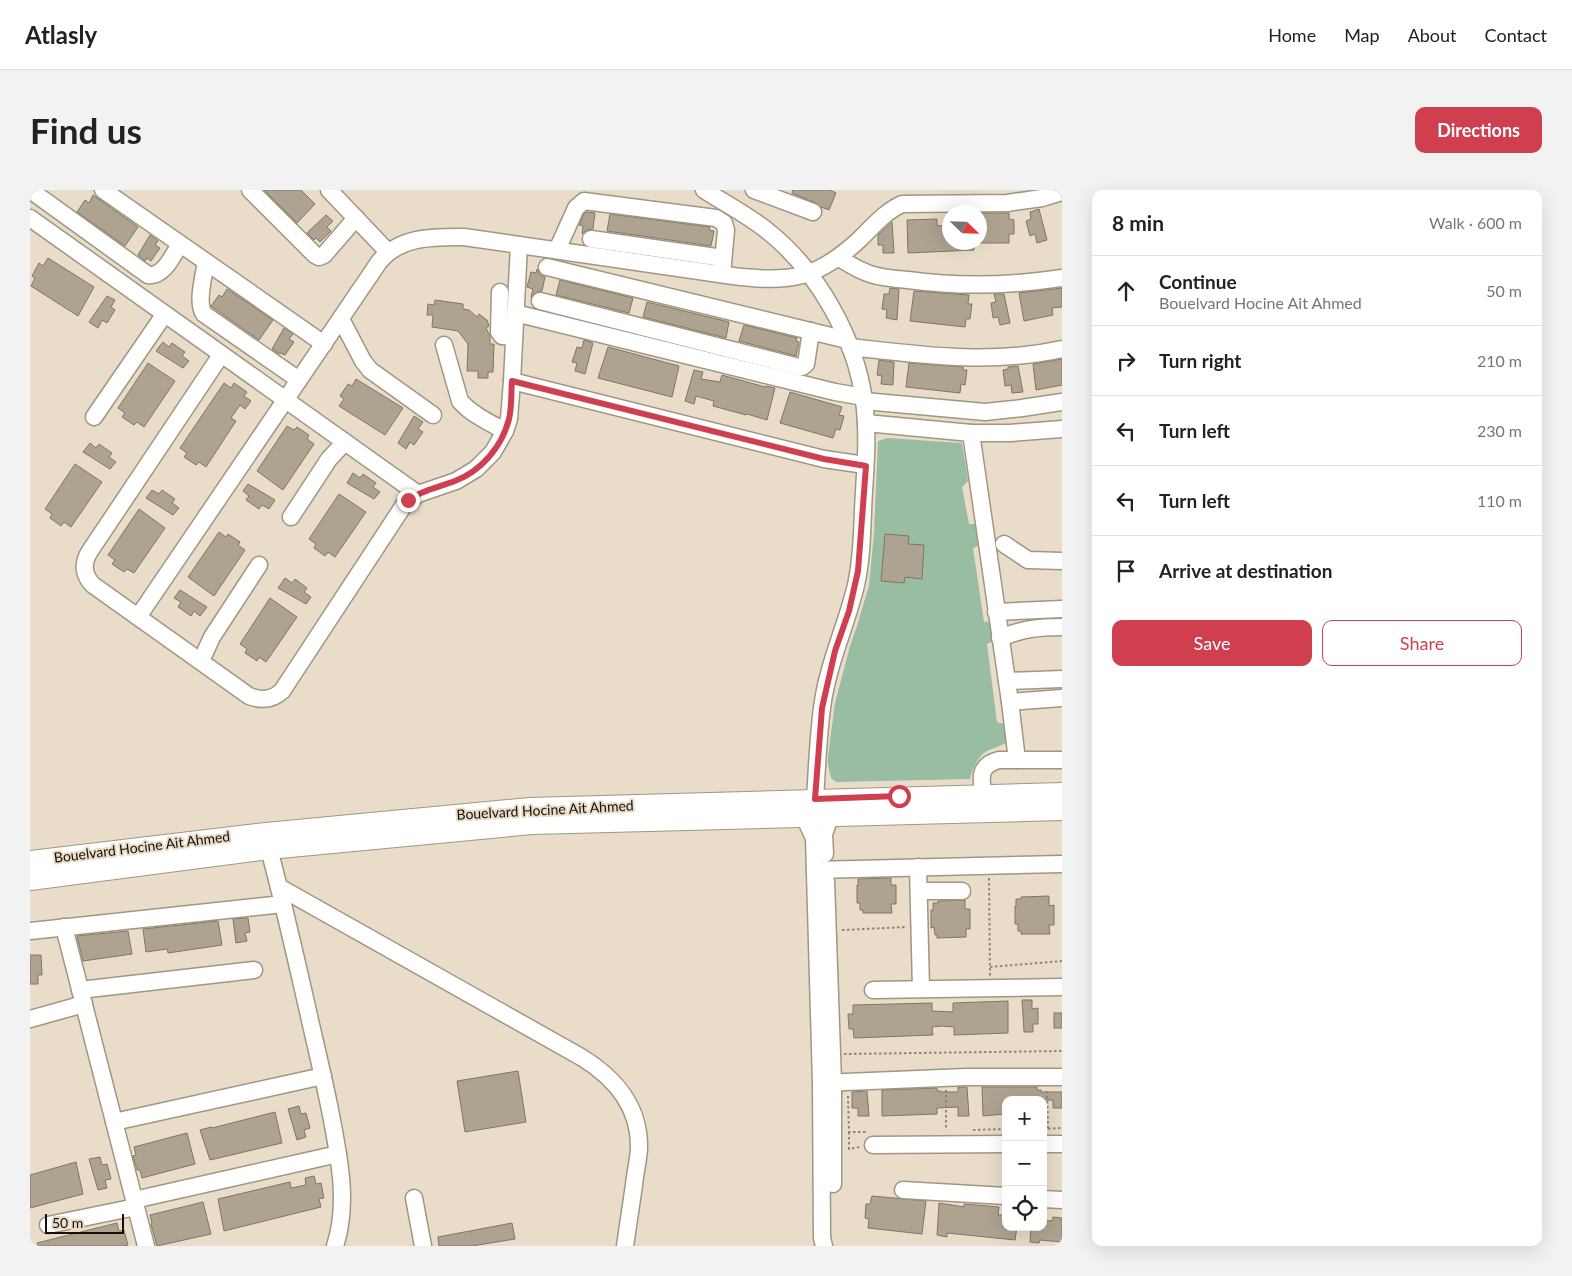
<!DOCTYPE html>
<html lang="en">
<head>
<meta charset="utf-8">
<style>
	body { margin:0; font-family:Lato,sans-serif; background:#f2f2f2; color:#222 }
	.controls { position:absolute; right:15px; bottom:15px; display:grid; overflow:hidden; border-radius:10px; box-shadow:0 5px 20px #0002 }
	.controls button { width:45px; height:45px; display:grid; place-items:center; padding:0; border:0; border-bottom:1px solid #e0e0e0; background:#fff; color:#222; font:25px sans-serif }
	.compass { position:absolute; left:912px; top:15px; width:45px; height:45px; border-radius:50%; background:#fff; box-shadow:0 5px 20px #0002; rotate:113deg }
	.scale { position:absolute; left:15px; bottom:12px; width:79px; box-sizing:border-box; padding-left:5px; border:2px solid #151009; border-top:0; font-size:14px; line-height:18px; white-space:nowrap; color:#151009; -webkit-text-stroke:4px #e9dcc8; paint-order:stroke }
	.stop { position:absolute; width:15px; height:15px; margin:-11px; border:4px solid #cf3f4f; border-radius:50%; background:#fff }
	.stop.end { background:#cf3f4f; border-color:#fff; box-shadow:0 1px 5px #0008 }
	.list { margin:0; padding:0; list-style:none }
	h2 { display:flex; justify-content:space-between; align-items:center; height:65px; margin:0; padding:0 20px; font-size:21px }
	h2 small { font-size:16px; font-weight:400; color:#767676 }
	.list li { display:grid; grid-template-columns:32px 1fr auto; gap:15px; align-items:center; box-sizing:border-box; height:70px; padding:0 20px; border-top:1px solid #e0e0e0 }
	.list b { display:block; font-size:19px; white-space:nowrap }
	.list p { margin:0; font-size:16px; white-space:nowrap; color:#767676 }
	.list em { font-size:16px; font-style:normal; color:#767676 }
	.actions { display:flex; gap:10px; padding:15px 20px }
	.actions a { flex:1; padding:11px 0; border:1px solid #cf3f4f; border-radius:10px; text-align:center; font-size:18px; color:#cf3f4f }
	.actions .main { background:#cf3f4f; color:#fff }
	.icon { flex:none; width:28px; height:28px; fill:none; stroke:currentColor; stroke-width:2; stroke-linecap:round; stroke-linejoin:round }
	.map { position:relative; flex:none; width:1032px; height:1056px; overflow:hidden; border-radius:10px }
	header { display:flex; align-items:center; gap:30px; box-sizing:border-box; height:70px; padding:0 25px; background:#fff; border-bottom:1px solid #e0e0e0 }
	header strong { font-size:24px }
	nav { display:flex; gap:28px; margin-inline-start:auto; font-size:18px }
	.intro { display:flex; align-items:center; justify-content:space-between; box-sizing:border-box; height:120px; padding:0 30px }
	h1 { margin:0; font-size:35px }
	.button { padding:12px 22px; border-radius:10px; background:#cf3f4f; color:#fff; font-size:18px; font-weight:700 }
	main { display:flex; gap:30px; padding:0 30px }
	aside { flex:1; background:#fff; border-radius:10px; box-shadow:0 5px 20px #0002 }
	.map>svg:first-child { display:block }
</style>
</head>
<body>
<header>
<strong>Atlasly</strong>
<nav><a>Home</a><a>Map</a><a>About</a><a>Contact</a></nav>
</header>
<div class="intro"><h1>Find us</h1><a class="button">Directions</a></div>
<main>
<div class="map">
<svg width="1032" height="1056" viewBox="0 0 1032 1056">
	<rect width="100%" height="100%" fill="#e9dcc8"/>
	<path fill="#98bda3" d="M857 248 932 253 938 291 932 297 939 334H947L950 355 943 358 954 432 962 431 964 451 957 454 967 532 975 534 977 552C970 557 959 559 954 563 947 569 942 580 940 589L806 592 801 588 798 575V566L805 513 820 456 827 436 839 395 844 343 848 251Z"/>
	<g fill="#aea390" stroke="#817664">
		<path d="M234 0H271L285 14 267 33Z"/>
		<path d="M763 0H800L806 3 799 20 791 17 786 13 762 3Z"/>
		<path d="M63 5 108 37 95 56 47 22 55 10 59 13Z"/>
		<path d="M1009 19 1017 50 1007 53 1005 44 1000 46 996 31 1001 29 1000 22Z"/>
		<path d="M557 22 565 23 563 39 557 40 552 44 553 36 549 35 554 24Z"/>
		<path d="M950 23H979V29L984 30V44H979V53H950Z"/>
		<path d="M580 24 680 37 679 40 684 41 681 56 577 41Z"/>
		<path d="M296 25 303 31 297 37 301 41 290 52 286 48 284 50 277 43Z"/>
		<path d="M907 29V36L920 35V52H944V60L878 63 877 30Z"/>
		<path d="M862 32 864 63H853V55H848V45Z"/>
		<path d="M120 45 128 51 125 55 130 58 121 71 117 68 115 71 108 65Z"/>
		<path d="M18 68 64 97 48 126 1 96 5 88 2 86 9 73 13 76Z"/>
		<path d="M507 79 510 85 515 87 512 101 507 102 501 107 503 99 497 97 501 82 506 83Z"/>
		<path d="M530 90 603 108 599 123 526 105Z"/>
		<path d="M860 98 869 99 867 130 856 128 857 120 852 119 854 104H859Z"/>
		<path d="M1032 98V117L1022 118 1023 125 994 131 989 103Z"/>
		<path d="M197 99 243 130 229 150 182 117 181 116 189 105 192 107Z"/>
		<path d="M884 101 939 105 938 114H942L940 129H936L935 137 880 131Z"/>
		<path d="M964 104H974L980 133 970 135 968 127 963 128 961 113 966 112Z"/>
		<path d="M77 106 85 110 81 117 85 120 77 133 72 130 68 138 59 132Z"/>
		<path d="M405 110 433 114V119L439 120 447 127 449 124 457 130 459 136 456 138 460 146V154H464L463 182H458V188H448V181H437L438 154 428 141 402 137 403 125H397L398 114 404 115Z"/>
		<path d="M617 112 699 132 696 148 613 127Z"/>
		<path d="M714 135 767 148 766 151 769 152 766 166 709 151Z"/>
		<path d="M254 138 263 144 259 149 264 152 255 165 250 163 249 164 242 159Z"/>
		<path d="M554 150 563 153 555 184 545 181 547 173 542 172 547 157 552 158Z"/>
		<path d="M133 152 139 157 142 153 155 162 152 166 159 171 153 178 126 161Z"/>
		<path d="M578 157 649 176 642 207 568 188Z"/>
		<path d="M1032 169V195L1006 200 1003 174Z"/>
		<path d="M849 170 864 172 863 195 851 194 852 186 847 185Z"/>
		<path d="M118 173 145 191 114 237 107 232 104 235 92 227 95 223 88 218Z"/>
		<path d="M879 173 933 177V180H937L935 195 931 194 930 203 876 197Z"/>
		<path d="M988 176 993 202 982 203 981 195 975 196 973 180 978 179V177Z"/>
		<path d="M664 180 673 182 671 189 690 192 692 185 735 197 736 196 745 198 737 230 717 224 716 225 683 216 684 211 666 206 664 214 655 211Z"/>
		<path d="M326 189 373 218 355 245 309 216 314 209 310 206 318 194 322 196Z"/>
		<path d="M194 193 201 198 204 193 217 202 214 206 221 211 215 219 210 215 201 228 206 231 176 277 169 272 166 275 154 267 157 263 150 258Z"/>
		<path d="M760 202 812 217 809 225 814 226 810 240 806 239 803 248 750 233Z"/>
		<path d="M384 226 393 232 388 239 393 242 384 255 380 252 376 259 368 253Z"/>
		<path d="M257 236 264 240 267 237 279 245 277 249 284 254 253 300 227 281Z"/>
		<path d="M60 253 66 258 69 254 82 263 79 267 86 272 80 279 53 262Z"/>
		<path d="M45 274 72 292 41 337 34 332 31 336 20 328 22 324 15 319Z"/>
		<path d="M323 283 330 288 333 284 346 293 343 297 350 302 344 309 317 293Z"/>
		<path d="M218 294 245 310 239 319 232 315 229 319 216 310 219 306 213 301Z"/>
		<path d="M122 300 129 304 132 300 145 309 142 313 149 318 143 325 116 308Z"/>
		<path d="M309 304 336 322 305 367 298 362 295 366 284 358 286 354 279 349Z"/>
		<path d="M109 319 135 338 104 383 97 379 94 382 82 374 85 370 78 365Z"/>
		<path d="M189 342 196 347 198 344 210 352 208 355 215 360 184 406 158 387Z"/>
		<path d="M855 344 879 346 878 354 894 355 892 389 875 387 874 393 851 391Z"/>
		<path d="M255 388 262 393 265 389 277 398 274 402 281 407 276 414 248 398Z"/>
		<path d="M150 400 177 417 170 426 164 421 161 426 148 417 151 412 144 408Z"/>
		<path d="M240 408 267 427 236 472 229 467 227 471 215 463 217 459 210 454Z"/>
		<path d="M861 688V695H866V714H861L862 723H833V720H830V713H827V695L828 696V689Z"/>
		<path d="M1019 706V716L1024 715V735H1019L1020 744H991V741H988V734H985V716H986V709H991V707Z"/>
		<path d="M935 710V719H940V739H936V747L907 748V745H905L904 737 901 738V720H903V713H908V711Z"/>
		<path d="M218 728 220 742 215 743 217 751 206 753 203 729Z"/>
		<path d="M188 731 192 755 138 763 137 759 116 762 113 739Z"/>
		<path d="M98 741 102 764 53 771 47 746Z"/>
		<path d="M0 765H11L12 785H8V794H0Z"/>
		<path d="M992 810H1002V819L1008 818V834H1003V842H994Z"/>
		<path d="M978 811V843L924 845V837L912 836 902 837 903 845 824 848 823 839H819L818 824H823V815L902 813V821L923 822V813Z"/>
		<rect x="1024" y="823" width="8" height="15"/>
		<path d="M488 881 496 932 435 942 427 891Z"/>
		<path d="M928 897H937L939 926H928V917L907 918V924L852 926V900L907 898V901H911V902H928Z"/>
		<path d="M952 897H1007V900H1011V902H1032V918H1023V910H976V924L953 926Z"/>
		<path d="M837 901 839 926H828V918H822V902Z"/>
		<path d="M269 916 271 924 276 923 280 938 274 940 276 947 267 950 258 919Z"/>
		<path d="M245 922 252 953 180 970 170 940 181 937 182 938Z"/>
		<path d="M157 943 165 974 112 988 110 980H107L103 966 106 965 104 957Z"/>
		<path d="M70 967 72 975 77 974 81 989 75 990 77 998 68 1000 59 969Z"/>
		<path d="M46 972 53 1004 0 1018V985Z"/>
		<path d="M284 986 286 994 291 993 294 1008 289 1009 291 1017 194 1041 188 1009 260 992 261 998 276 995 275 988Z"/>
		<path d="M842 1006 896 1011 892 1044 838 1038 839 1029 835 1028 836 1014H840Z"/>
		<path d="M173 1012 181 1044 127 1056 121 1034 122 1033 120 1025Z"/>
		<path d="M909 1013 934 1017V1014L969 1017 968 1025H976V1037H987L985 1050 917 1043V1047L907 1045Z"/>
		<path d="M1023 1027 1032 1028V1052L1010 1050 1009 1053 1000 1052 1001 1037H1013V1030L1022 1031Z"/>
		<path d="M87 1033 89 1041 94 1040 98 1055 93 1056H8L7 1053Z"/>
		<path d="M482 1033 485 1049 442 1056H409L408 1047Z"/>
	</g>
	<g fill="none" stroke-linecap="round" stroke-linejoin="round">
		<defs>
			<g id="minor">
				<path d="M0 0 118 85C134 87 143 65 150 54"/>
				<path d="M73 0 294 154"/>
				<path d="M220 0 285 65 289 67 294 65 326 28"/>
				<path d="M299 0 358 62"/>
				<path d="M674 0C696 14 720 26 740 43 788 82 826 149 834 211 838 241 836 271 834 301 832 332 833 364 826 395 816 437 797 476 792 518 788 548 787 579 785 609"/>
				<path d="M724 0 783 22"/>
				<path d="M0 28 388 304"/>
				<path d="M561 49 693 68"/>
				<path d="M527 60 546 18 554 11 686 28 694 33 696 40 692 84"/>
				<path d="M809 68C819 74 828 80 840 84 852 88 865 89 878 90 930 97 980 96 1032 88"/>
				<path d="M176 72C174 85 166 113 174 124L269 190"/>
				<path d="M517 77 817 150"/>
				<path d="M470 102 469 142 472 146 484 147"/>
				<path d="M510 111 769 177H772L776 174 781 141"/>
				<path d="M485 123 805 202 834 207"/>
				<path d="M311 129 333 171 340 180 403 225"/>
				<path d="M414 155 430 211C441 224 460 233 475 241"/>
				<path d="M820 157C892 165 960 175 1032 159"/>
				<path d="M191 165 60 361C52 373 53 385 63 395L219 506C232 511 242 510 252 501L374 315 388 304 426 291 446 279 463 262 475 241 479 229 482 191 489 55"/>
				<path d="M482 191 794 269 835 275"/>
				<path d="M834 211 955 222 992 218 1032 212"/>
				<path d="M64 227 134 125"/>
				<path d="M836 233 941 243H980L1032 239"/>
				<path d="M941 243 980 512 987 570"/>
				<path d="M261 327 299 269 315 252"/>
				<path d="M974 354 998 370 1032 371"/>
				<path d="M966 422 1032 419"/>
				<path d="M108 427 349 72C370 46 403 47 434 47L703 86C760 93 788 89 831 48 843 36 856 21 872 14L977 13 1012 8 1032 2"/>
				<path d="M970 448C993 439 1007 437 1032 437"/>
				<path d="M171 471 182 447 229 375"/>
				<path d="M977 491 1032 489"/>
				<path d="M980 512 1032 508"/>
				<path d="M954 604C950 588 949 575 969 570H1032"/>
				<path d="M770 626 777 633 784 648 791 893 792 1048 794 1056"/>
				<path d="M239 659C253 711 265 764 277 817 285 853 294 889 301 925 309 968 319 1013 305 1056"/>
				<path d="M795 664 794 644 801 625"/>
				<path d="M888 677 891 799"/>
				<path d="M785 680 1032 674"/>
				<path d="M796 691 803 892V994"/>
				<path d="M249 697 551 867C584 887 609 916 609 956 609 969 605 982 604 995 601 1015 598 1036 595 1056"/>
				<path d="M889 701H932"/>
				<path d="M34 737 116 1056"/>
				<path d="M0 741 253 714"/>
				<path d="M50 800 224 780"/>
				<path d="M843 800 1032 797"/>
				<path d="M0 829 54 814"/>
				<path d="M792 893 936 887H1032"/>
				<path d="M84 932 293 886"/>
				<path d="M1013 954H1032"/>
				<path d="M843 955 976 954"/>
				<path d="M873 1000 976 1006"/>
				<path d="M384 1008 393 1056"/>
				<path d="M1013 1009 1032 1010"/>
				<path d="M104 1010 308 964"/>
				<path d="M18 1035 106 1017"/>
			</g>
			<g id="major">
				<path d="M0 671 236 643 500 618 1032 603"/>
				<path d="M0 690 239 659 502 634 1032 620"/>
			</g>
		</defs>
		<use href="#minor" stroke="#a19683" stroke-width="19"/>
		<use href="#major" stroke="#a19683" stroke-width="22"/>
		<g stroke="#8f8677" stroke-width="2" stroke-dasharray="2.5 2.5" stroke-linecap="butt">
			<path d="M959 688 960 786"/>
			<path d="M812 740 877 737"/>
			<path d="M960 777 1032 771"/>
			<path d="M814 864 1032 861"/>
			<path d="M916 900V940"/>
			<path d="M1017 901 1018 939"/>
			<path d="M818 906 819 942H838"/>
			<path d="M1013 939 1032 938"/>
			<path d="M943 940 976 939"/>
			<path d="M819 942V959L830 957"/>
		</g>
		<use href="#minor" stroke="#fff" stroke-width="16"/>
		<use href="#major" stroke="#fff" stroke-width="20"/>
	</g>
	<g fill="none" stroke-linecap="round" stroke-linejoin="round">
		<path stroke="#cf3f4f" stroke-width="6" d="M378 310C392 300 409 297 425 291 451 281 472 257 479 229 482 217 481 203 482 191L794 269 836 276 828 381 819 421 805 461 792 518 785 609 869 606"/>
	</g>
	<g text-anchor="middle" stroke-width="4" stroke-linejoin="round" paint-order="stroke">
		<g font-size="14" fill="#151009" stroke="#e9dcc8">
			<text transform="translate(515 620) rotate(-3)" y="5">Bouelvard Hocine Ait Ahmed</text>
			<text transform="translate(112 657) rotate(-7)" y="5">Bouelvard Hocine Ait Ahmed</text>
		</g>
	</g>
</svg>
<div class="controls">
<button>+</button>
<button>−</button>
<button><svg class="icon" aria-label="locate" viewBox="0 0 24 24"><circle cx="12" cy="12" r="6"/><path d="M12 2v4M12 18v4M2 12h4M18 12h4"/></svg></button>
</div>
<svg class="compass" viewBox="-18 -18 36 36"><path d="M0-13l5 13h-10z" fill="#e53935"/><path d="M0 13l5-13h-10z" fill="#767676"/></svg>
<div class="scale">50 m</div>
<div class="stop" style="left:869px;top:606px"></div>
<div class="stop end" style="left:378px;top:310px"></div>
</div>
<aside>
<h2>8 min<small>Walk · 600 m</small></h2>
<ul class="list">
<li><svg class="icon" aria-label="ahead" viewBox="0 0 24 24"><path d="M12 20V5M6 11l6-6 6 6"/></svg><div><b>Continue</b><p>Bouelvard Hocine Ait Ahmed</p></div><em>50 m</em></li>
<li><svg class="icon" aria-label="right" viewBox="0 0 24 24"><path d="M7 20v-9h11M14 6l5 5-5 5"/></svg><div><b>Turn right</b></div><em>210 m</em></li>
<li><svg class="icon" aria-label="left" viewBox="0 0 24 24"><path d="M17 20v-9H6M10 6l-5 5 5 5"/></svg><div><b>Turn left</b></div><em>230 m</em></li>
<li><svg class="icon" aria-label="left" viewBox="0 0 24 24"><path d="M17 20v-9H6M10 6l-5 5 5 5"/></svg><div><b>Turn left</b></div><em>110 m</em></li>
<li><svg class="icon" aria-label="arrive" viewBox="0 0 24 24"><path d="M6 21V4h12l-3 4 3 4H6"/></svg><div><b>Arrive at destination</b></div></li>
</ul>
<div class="actions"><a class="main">Save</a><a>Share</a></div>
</aside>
</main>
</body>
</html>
